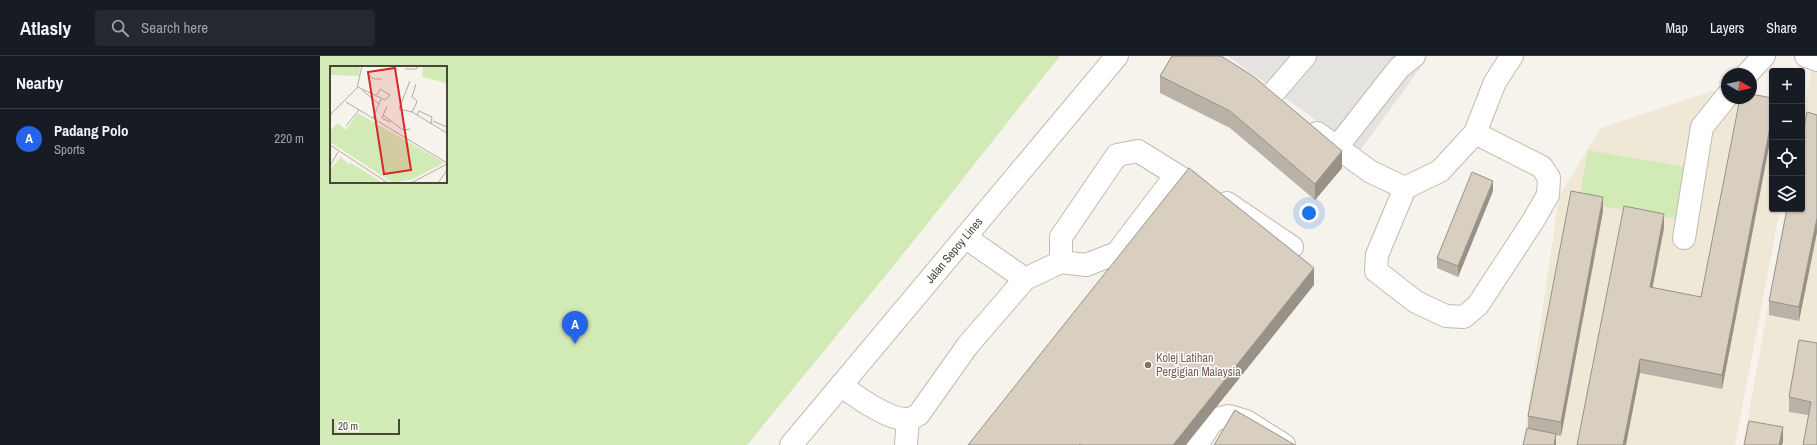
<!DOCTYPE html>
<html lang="en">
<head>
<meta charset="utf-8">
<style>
	body { margin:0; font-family:"Archivo Narrow",sans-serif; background:#242831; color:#f1f3f6 }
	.controls { position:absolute; right:12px; top:12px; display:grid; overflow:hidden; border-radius:4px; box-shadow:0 1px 3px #0004 }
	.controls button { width:36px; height:36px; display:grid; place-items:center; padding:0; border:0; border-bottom:1px solid #363941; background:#171b24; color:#f1f3f6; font:20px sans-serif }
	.compass { position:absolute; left:1401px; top:12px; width:36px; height:36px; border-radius:50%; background:#171b24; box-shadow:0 1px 3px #0004; rotate:99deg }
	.scale { position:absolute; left:12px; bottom:10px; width:68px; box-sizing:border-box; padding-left:4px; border:2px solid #4b4439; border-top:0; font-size:11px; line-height:14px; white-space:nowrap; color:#4b4439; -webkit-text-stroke:3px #fff; paint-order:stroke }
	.you { position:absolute; left:989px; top:157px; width:14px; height:14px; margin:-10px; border:3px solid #fff; border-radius:50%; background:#1a73e8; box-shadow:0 0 0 6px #1a73e833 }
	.badge { display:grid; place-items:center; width:26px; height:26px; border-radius:50%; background:#2563eb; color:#fff; font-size:13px; font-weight:700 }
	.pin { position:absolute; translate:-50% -33px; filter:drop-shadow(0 1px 2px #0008) }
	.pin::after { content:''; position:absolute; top:21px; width:14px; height:12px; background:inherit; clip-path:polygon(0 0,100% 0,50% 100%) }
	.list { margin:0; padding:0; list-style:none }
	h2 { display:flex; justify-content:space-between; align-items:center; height:52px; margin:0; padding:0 16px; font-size:17px }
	h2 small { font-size:13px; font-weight:400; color:#9ea1a6 }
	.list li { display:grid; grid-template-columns:26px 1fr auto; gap:12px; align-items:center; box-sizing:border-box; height:60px; padding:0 16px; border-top:1px solid #363941 }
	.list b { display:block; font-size:15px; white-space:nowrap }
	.list p { margin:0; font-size:13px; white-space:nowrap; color:#9ea1a6 }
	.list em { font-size:13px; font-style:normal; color:#9ea1a6 }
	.icon { flex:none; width:22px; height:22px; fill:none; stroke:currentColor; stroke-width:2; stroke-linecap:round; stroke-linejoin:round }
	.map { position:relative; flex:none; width:1497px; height:389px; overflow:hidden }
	header { display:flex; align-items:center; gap:24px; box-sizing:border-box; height:56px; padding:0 20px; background:#171b24; border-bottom:1px solid #363941 }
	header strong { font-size:19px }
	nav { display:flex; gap:22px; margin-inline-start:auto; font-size:14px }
	.search { width:280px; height:36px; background:#242831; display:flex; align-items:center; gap:10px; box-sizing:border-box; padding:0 14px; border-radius:4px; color:#9ea1a6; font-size:15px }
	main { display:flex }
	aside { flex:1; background:#171b24 }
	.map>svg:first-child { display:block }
</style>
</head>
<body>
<header>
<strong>Atlasly</strong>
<div class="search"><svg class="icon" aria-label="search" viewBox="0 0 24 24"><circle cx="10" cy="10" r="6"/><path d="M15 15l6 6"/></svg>Search here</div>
<nav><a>Map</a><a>Layers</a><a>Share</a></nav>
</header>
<main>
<aside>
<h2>Nearby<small></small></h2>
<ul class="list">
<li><span class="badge">A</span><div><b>Padang Polo</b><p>Sports</p></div><em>220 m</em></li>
</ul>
</aside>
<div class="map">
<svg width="1497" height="389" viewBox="0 0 1497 389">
	<rect width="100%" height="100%" fill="#f6f3ec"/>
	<g fill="#efe8d6">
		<path d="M1494 0H1497V389H1423L1466 153H1482V64Z"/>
		<path d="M1392 35 1407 37V42L1452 43V153H1460L1415 389H1203L1239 140 1281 72Z"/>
	</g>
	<g fill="#d2eab5" fill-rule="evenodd">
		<path d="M0 0H740L592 187 427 389H0ZM11 11H126V126H11Z"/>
		<path d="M1268 94 1366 111 1357 163 1259 146Z"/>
	</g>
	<path fill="#e5e3e0" d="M908 0H1101L1106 4 1039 96Z"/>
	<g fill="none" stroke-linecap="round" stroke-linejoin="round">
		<defs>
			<g id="minor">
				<path d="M1486 0 1497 4"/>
				<path d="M1427 18 1444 0"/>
				<path d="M949 42 985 0"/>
				<path d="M997 77 1051 116 1085 132"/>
				<path d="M1155 77 1222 111 1229 122 1228 139 1213 165 1158 249 1144 261 1126 260 1096 246 1056 215 1057 199 1085 132 1120 115 1155 77 1175 26 1192 0"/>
				<path d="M1017 91 1079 12 1094 0"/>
				<path d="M907 147 972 191"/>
				<path d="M645 181 705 223"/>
				<path d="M1364 182 1382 71 1407 40"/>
				<path d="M741 206V181L797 99 818 95 868 126"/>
				<path d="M521 329C535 340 570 365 588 363 591 363 596 360 599 358L648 289 705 223 741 206 766 209 797 197 856 119"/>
				<path id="s1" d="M471 389 797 0"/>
				<path d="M586 389 588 363"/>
				<path d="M877 389 893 364 909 360 926 365 964 389"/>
			</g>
		</defs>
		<use href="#minor" stroke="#c2bbae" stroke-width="24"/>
		<use href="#minor" stroke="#fff" stroke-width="22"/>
	</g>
	<g fill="#bab2a6">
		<path d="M852 0 1022 112 995 144 910 72 840 37V20Z"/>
		<path d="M1452 42V75L1402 333 1320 317 1257 389 1344 172 1332 232 1381 241Z"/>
		<path d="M1497 59V176L1479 265 1449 259V245Z"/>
		<path d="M1173 135 1138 221 1117 212V202Z"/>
		<path d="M1283 155 1241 380 1236 379V389L1208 372V360Z"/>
		<path d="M1497 287V389L1488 359 1469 356V341Z"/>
	</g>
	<g fill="#979187">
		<path d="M1452 61V75L1402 333V319Z"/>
		<path d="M1022 95V112L995 144V128Z"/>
		<path d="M1173 125V135L1138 221V210Z"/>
		<path d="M1283 141V155L1241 380V366Z"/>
		<path d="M1344 158V172L1330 245V231Z"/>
		<path d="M1497 162V176L1479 265V251Z"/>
		<path d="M994 212V229L866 389H853Z"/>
		<path d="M1320 303V317L1306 389H1303Z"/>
		<path d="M1463 371V386L1462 389H1459Z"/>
		<path d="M1236 378V389H1234Z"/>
	</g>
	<g fill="#d8cfc1" stroke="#979187">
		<path d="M852 0H901L933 20 1022 95 995 128 910 55 840 20Z"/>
		<path d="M1431 38 1452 42V61L1402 319 1320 303 1303 389H1257L1304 150 1344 158 1330 231 1381 241 1420 42H1431Z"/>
		<path d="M1487 56 1497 59V162L1479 251 1449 245 1467 153H1482V80Z"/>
		<path d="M869 112 994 212 853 389H762L760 388 759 389H648Z"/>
		<path d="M1152 116 1173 125 1138 210 1117 202Z"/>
		<path d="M1251 135 1283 141 1241 366 1208 360Z"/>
		<path d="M1479 284 1497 287V389H1483L1491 346 1469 341Z"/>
		<path d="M915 354 975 389H894Z"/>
		<path d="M1429 365 1463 371 1459 389H1424Z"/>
		<path d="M1207 372 1236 378 1234 389H1203Z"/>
	</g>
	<circle fill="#8d6e63" stroke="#fff" stroke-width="1.5" cx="828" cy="309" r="4"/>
	<g text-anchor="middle" stroke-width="3" stroke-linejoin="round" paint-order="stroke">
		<g font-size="12" fill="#4b4439" stroke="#fff">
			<text dy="4" stroke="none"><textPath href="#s1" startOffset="254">Jalan Sepoy Lines</textPath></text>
		</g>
		<g font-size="12" fill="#785e54" stroke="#fff" text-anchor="start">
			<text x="836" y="306">Kolej Latihan<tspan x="836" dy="14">Pergigian Malaysia</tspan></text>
		</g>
	</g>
	<g transform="translate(10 10)">
		<rect width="117" height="117" fill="#f6f3ec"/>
		<path d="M0 0H30L29 10 0 9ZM93 0H117L116 17 92 11ZM28 47 113 96 112 98 83 113 63 117 0 76V65L8 57 16 64ZM11 91 18 98 21 97 53 117H0V103Z" fill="#d2eab5"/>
		<path fill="none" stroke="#b2ada4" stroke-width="1" d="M75 3H87V0M38 9 44 13H52M80 15 69 43 82 46 117 67M28 21 55 34 60 29 50 23 47 29M32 24 49 38M16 36 117 97M57 40 52 52 60 56M82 46 86 38 87 35 82 31 86 18M0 49 27 22 32 0M53 49 73 64 80 63M87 49 89 45 102 51 101 58M43 52 51 33M103 55 117 61M16 60 29 44M0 79 58 117M0 100 8 86M81 117 117 98M108 117 117 104"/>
		<path fill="#d62828" fill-opacity="0.15" stroke="#d62828" stroke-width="2" d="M65 2 81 104 54 108 38 6Z"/>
		<rect width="117" height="117" fill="none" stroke="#4b4439" stroke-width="2"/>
	</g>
</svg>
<div class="controls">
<button>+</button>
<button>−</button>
<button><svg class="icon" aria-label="locate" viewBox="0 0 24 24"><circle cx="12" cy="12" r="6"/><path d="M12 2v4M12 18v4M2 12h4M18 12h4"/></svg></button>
<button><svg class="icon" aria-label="layers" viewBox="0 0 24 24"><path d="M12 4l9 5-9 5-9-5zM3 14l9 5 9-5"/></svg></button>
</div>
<svg class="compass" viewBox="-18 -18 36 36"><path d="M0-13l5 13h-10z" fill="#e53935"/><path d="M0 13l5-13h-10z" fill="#9ea1a6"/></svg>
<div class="scale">20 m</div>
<div class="you"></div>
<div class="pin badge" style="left:255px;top:288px">A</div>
</div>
</main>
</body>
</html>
